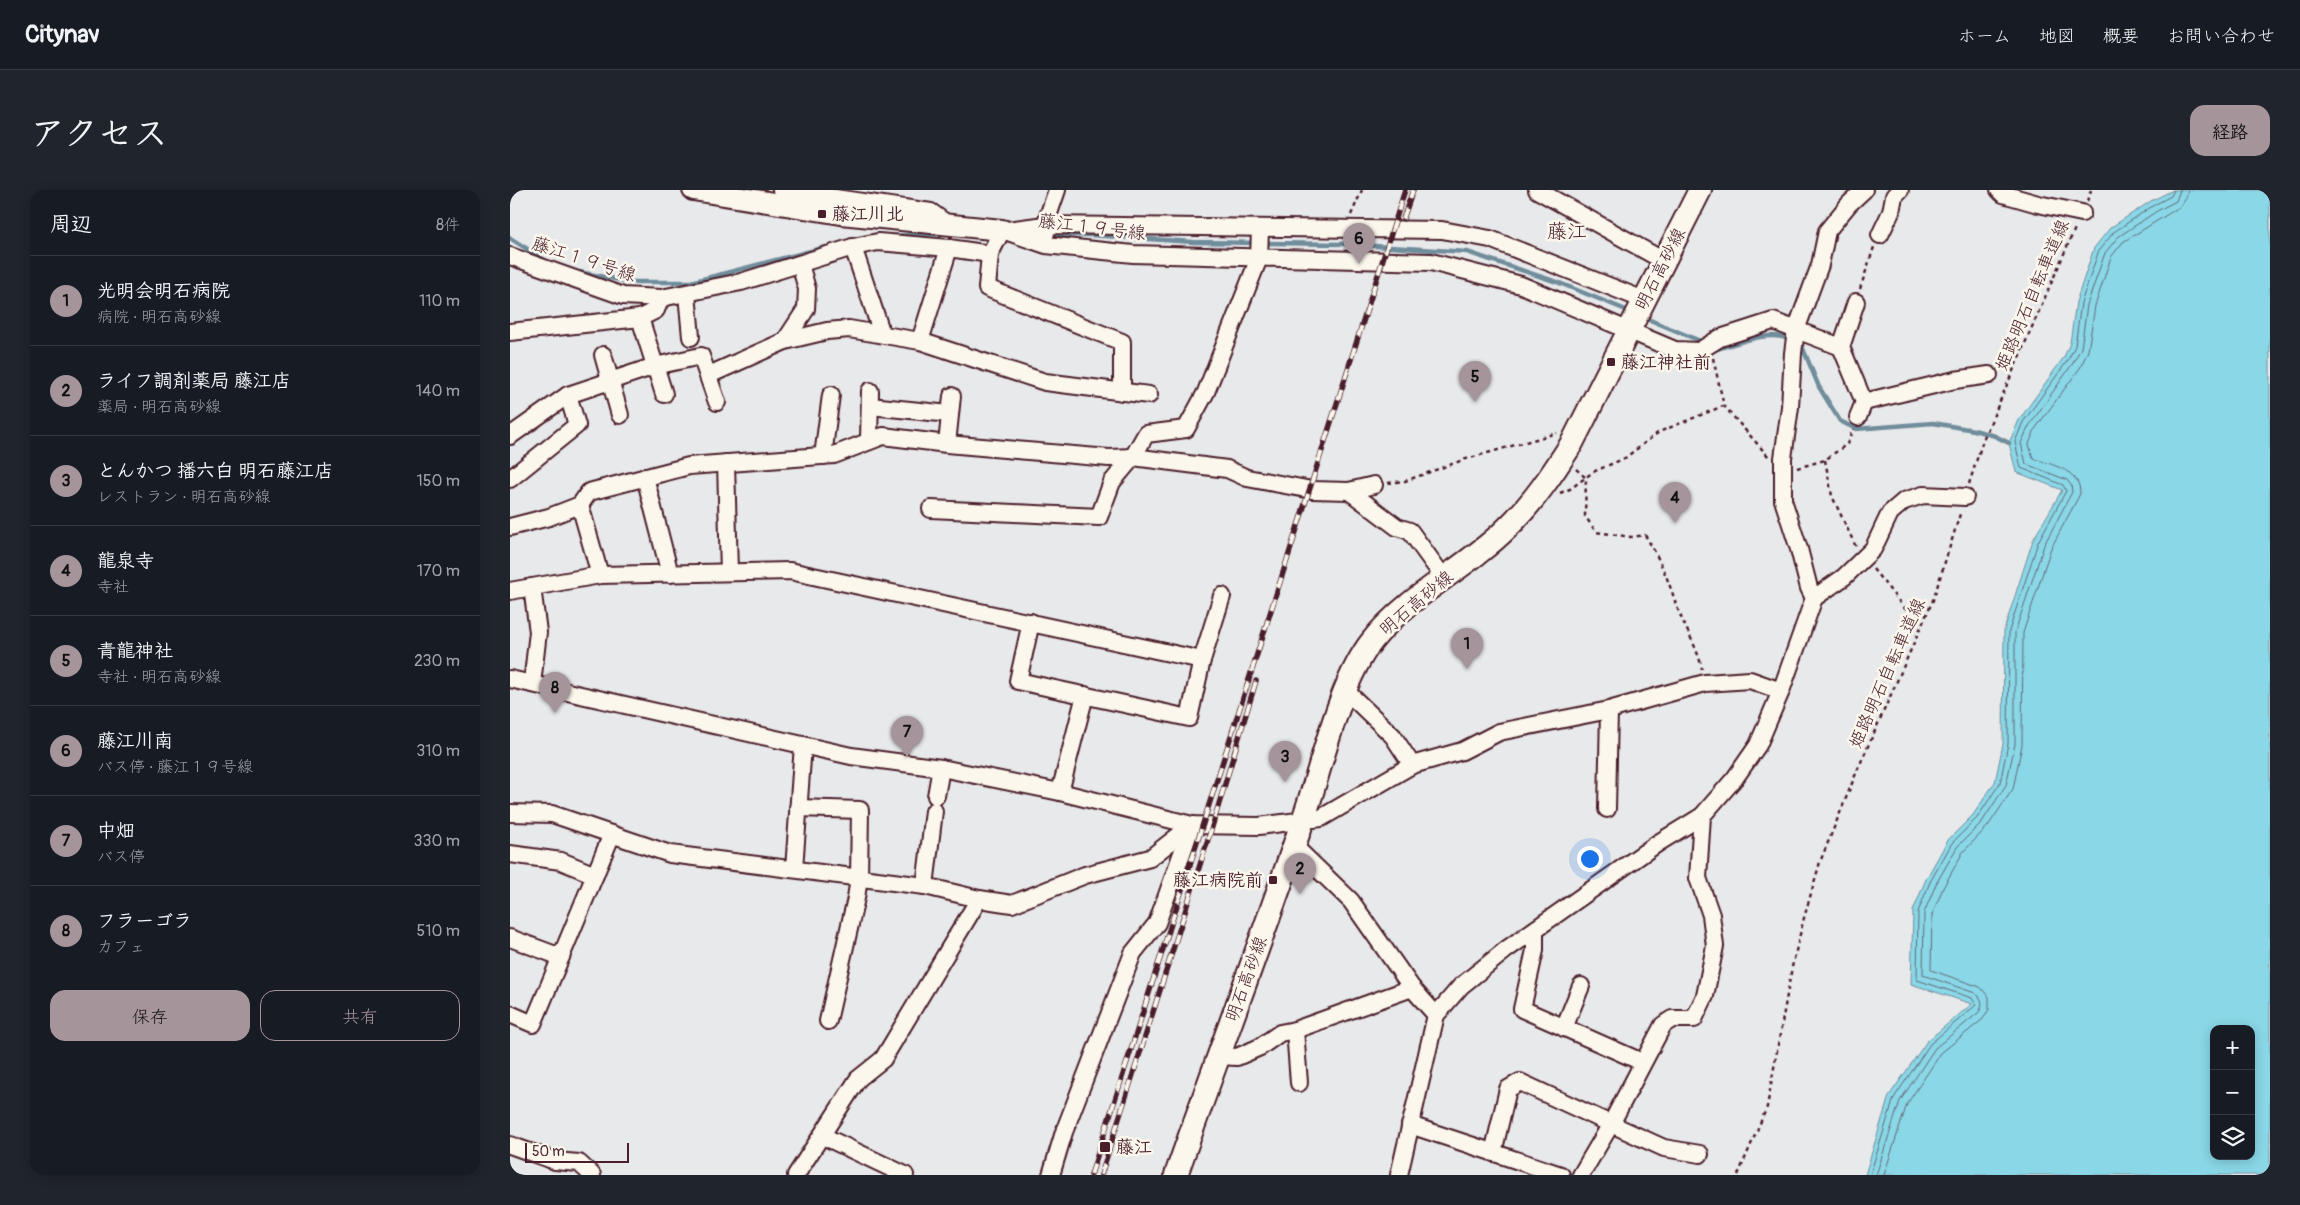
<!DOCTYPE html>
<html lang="ja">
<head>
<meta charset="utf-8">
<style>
	body { margin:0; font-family:Pangolin,"Klee One",sans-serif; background:#20242c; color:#f1f3f6 }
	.controls { position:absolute; right:15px; bottom:15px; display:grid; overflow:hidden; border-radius:10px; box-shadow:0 2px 12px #0003 }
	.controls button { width:45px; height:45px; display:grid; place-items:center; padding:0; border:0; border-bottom:1px solid #363941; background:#171b24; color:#f1f3f6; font:25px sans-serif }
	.scale { position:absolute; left:15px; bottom:12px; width:104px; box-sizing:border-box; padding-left:5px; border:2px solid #4a1f2b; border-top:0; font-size:14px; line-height:18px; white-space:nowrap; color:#4a1f2b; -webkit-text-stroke:4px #fbf7ec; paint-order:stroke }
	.you { position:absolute; left:1079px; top:668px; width:18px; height:18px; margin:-12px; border:4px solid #fff; border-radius:50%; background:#1a73e8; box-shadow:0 0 0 8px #1a73e833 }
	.badge { display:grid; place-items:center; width:32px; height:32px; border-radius:50%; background:#a6949b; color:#111; font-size:16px; font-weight:700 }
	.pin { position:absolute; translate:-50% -41px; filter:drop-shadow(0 1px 2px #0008) }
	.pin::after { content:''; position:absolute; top:26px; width:18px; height:15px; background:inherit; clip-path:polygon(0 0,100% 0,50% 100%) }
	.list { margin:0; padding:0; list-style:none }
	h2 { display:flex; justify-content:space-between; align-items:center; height:65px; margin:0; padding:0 20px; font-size:21px }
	h2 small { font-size:16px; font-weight:400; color:#9ea1a6 }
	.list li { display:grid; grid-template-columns:32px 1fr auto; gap:15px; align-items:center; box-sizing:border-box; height:90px; padding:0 20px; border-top:1px solid #363941 }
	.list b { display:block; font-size:19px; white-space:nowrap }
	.list p { margin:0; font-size:16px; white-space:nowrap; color:#9ea1a6 }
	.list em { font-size:16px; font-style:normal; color:#9ea1a6 }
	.actions { display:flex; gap:10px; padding:15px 20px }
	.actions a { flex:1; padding:11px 0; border:1px solid #a6949b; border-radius:15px; text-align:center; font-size:18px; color:#a6949b }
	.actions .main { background:#a6949b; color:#111 }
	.icon { flex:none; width:28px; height:28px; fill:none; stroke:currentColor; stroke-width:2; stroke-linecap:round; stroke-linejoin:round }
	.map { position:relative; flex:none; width:1760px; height:985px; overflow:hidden; border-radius:15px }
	header { display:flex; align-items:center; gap:30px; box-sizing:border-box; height:70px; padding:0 25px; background:#171b24; border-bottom:1px solid #363941 }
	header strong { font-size:24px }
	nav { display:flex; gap:28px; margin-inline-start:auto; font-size:18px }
	.intro { display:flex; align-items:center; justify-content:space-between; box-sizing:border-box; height:120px; padding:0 30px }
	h1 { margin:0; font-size:35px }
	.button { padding:12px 22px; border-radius:15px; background:#a6949b; color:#111; font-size:18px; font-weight:700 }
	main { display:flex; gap:30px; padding:0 30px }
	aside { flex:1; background:#171b24; border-radius:15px; box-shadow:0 2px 12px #0003 }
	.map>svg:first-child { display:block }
</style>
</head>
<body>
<header>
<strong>Citynav</strong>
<nav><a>ホーム</a><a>地図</a><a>概要</a><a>お問い合わせ</a></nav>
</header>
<div class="intro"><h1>アクセス</h1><a class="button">経路</a></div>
<main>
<aside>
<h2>周辺<small>8件</small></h2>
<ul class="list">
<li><span class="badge">1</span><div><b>光明会明石病院</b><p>病院 · 明石高砂線</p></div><em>110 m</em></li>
<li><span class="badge">2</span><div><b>ライフ調剤薬局 藤江店</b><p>薬局 · 明石高砂線</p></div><em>140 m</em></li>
<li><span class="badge">3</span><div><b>とんかつ 播六白 明石藤江店</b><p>レストラン · 明石高砂線</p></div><em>150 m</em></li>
<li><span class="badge">4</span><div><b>龍泉寺</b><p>寺社</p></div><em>170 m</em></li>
<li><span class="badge">5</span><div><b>青龍神社</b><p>寺社 · 明石高砂線</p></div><em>230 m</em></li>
<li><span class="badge">6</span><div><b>藤江川南</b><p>バス停 · 藤江１９号線</p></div><em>310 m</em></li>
<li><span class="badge">7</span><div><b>中畑</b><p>バス停</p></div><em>330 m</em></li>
<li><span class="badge">8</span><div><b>フラーゴラ</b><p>カフェ</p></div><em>510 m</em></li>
</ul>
<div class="actions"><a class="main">保存</a><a>共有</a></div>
</aside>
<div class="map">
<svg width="1760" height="985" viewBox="0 0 1760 985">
	<rect width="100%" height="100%" fill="#e8e9ea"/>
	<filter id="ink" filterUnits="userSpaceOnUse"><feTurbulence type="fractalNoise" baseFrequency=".02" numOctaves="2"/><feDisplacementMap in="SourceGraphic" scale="10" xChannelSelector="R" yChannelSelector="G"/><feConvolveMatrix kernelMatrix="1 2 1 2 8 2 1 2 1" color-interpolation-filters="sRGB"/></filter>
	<g filter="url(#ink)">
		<path fill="#89d7e7" stroke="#708d9c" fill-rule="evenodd" d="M1663 0H1760V985H1355L1379 906 1417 851 1462 814 1401 794 1403 721 1416 689 1438 650 1463 625 1485 592 1493 554 1494 440 1523 350 1552 300 1506 282 1499 253 1509 230 1554 167 1560 153 1566 112 1584 58 1600 38 1641 11ZM1704 839H1741V966H1704Z"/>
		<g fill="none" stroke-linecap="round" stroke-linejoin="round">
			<g stroke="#636976" stroke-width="1">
				<path d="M1360 985 1384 908 1420 854 1466 815 1462 808 1407 790 1408 722 1420 692 1442 653 1467 628 1490 593 1498 554 1499 441 1528 352 1556 301 1553 295 1511 278 1505 252 1513 232 1558 170 1565 156 1571 113 1589 60 1604 42 1644 15 1661 6 1664 0"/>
				<path d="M1366 985 1390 911 1425 858 1468 823C1474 816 1473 808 1465 803L1413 785 1414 723 1426 694 1447 657 1472 632 1496 595 1505 554V442L1534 355 1562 302 1561 295 1557 290 1516 274 1511 253 1519 236 1563 173 1571 158 1577 115 1595 63 1608 47 1647 21 1666 11 1670 0"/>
				<path d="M1374 985 1397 914 1431 863 1473 829 1479 819V807L1470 797 1421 780 1422 725 1433 698 1453 662 1478 636 1503 599 1512 555 1513 443 1541 358 1570 304C1571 279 1540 275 1523 268L1519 254 1525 239 1570 178 1578 161 1585 116 1601 67 1613 52 1671 16 1676 8 1678 0"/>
			</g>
			<g stroke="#708d9c" stroke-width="4.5">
				<path d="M540 45H580L683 52 834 54 957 62 1047 92 1121 122"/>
				<path d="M378 46 432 44"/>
				<path d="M0 48 36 71"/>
				<path d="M69 82 121 92H181L316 57"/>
				<path d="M1133 127 1195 153"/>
				<path d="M1288 153 1292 156 1309 197 1330 231 1346 239 1423 233 1464 240 1485 246 1499 253"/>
				<path d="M1204 157 1207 159C1229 153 1260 139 1281 150"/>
			</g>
			<defs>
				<g id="minor">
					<path d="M271 0 421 22 440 36"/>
					<path d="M1027 0 1154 71"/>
					<path d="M1489 0 1493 4 1528 14 1572 23"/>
					<path d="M492 40 536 55 623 64 921 72 1011 95 1165 160 1189 161 1210 148 1263 131 1331 157"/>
					<path d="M497 40 535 35 932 40 980 49 1134 110"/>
					<path d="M536 43 535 35 547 0"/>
					<path d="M1370 45 1381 22 1384 6 1390 0"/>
					<path d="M343 57 370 138V144"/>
					<path d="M480 64 477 98 612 152V202"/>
					<path d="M0 66 113 106 151 108 231 92 343 57 368 52 439 58 480 64 492 40"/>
					<path d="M177 104 181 147"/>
					<path d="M1346 112 1331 157 1354 212 1348 227"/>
					<path d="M130 128 154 204"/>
					<path d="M0 142 130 128 146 120 151 108"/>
					<path d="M275 151 317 141 339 139 410 151 535 192 639 205"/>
					<path d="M410 151 439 58"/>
					<path d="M93 165 110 225"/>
					<path d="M199 185 275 151 296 119 297 99 290 74"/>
					<path d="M1354 212 1445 190 1479 185"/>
					<path d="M360 216 440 224"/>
					<path d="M0 246 58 205 145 176 191 166 207 212"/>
					<path d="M359 251 360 201"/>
					<path d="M437 254 442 206"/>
					<path d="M313 266 321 205"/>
					<path d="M216 273 219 382"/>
					<path d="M135 287 160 384"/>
					<path d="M0 289 67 235 58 205"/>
					<path d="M839 301 887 337 900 341 934 388"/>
					<path d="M70 315 90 385"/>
					<path d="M421 319 589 327 602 292 623 267 636 244 676 239 696 202 749 68 750 39"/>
					<path d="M0 337 39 327 70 315 79 302 179 276 324 265 373 246 437 254 599 268 623 267 717 279 737 288 802 300 839 301 864 295"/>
					<path d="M0 401 90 385 280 381 692 470"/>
					<path d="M1304 408 1334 387 1363 359 1380 323 1394 311 1413 305 1455 307"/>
					<path d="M521 432 508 491 679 528 692 470 712 406"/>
					<path d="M0 489 341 566 431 578 550 602 682 635 749 636 811 628 902 575 952 561 989 542 1099 520 1195 493 1240 490 1271 501"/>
					<path d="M22 494 28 442 22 397"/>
					<path d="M835 500 883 546 902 575"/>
					<path d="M550 602 575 505"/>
					<path d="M426 606 431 578"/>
					<path d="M288 618 350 620 349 688 346 708 318 831"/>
					<path d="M1097 619 1099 520"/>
					<path d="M0 623 42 624 160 664 415 696 469 709 502 714 575 685 640 668 682 635"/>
					<path d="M783 655 841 711 902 798 926 825"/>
					<path d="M0 664 51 671 85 685"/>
					<path d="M284 679 293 555"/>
					<path d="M415 696 424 621"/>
					<path d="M1025 740V760L1012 819 1132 872"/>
					<path d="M0 748 51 767"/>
					<path d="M0 824 23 834 102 644"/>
					<path d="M1054 838 1071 796"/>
					<path d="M785 840 789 893"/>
					<path d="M708 866 727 867 750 857 770 843 785 840 902 798"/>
					<path d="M900 935 1051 985"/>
					<path d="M313 946 395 985"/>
					<path d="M0 955 45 971 69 973 82 985"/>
					<path d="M983 963 998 899 1010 892 1101 934 1071 985"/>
					<path d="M1190 964 1154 958 1101 934 1153 835 1162 829H1184L1195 806 1205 756 1201 725 1188 688 1192 626"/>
					<path d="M286 985 348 889 373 869 469 709"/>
					<path d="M541 985 554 942 623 763 647 733 682 635"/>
					<path d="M889 985 926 825 951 796 997 759 1148 653 1192 626 1225 588 1248 555 1271 501 1304 408 1299 398 1289 359 1273 310V268L1280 217 1283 163 1286 140 1310 75 1317 41 1339 14 1354 0"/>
				</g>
				<path id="tertiary" d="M183 0 331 24 492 40"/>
				<path id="secondary" d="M666 985C708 866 752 749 793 630 812 577 828 494 862 451 898 405 957 378 997 338 1023 313 1043 283 1062 253L1190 0"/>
			</defs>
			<use href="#minor" stroke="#4a1f2b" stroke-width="20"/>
			<use href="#tertiary" stroke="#4a1f2b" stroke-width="24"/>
			<use href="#secondary" stroke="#4a1f2b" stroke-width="26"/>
			<g stroke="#4a1f2b" stroke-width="2.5" stroke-dasharray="4 4" stroke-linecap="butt">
				<path d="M1577 11 1581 0"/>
				<path d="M841 25 852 0"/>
				<path d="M1350 99 1364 57"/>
				<path d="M1203 168 1214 216 1259 267"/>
				<path d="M1315 270 1322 306 1346 357"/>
				<path d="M1287 278 1315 270 1337 254 1343 239"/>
				<path d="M1066 279 1076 288 1075 326 1086 342 1121 347 1135 345C1148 366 1157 386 1164 408 1171 433 1187 454 1192 479"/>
				<path d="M878 293 895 291 953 270 1047 243"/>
				<path d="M1459 294 1473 250 1566 36"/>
				<path d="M1050 303 1060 299 1083 282 1115 268 1149 242 1213 216"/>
				<path d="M1363 379 1404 430"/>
				<path d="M1228 985 1257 917 1282 777 1294 728 1310 672 1347 581 1423 410 1451 321"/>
			</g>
			<use href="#minor" stroke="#fbf7ec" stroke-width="16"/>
			<use href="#tertiary" stroke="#fbf7ec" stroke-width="20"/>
			<use href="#secondary" stroke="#fbf7ec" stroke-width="22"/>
			<defs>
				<g id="rail">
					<path d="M893 29 903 0"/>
					<path d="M581 985 895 0"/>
					<path d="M591 985 702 637 746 491"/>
				</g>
			</defs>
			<use href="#rail" stroke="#4a1f2b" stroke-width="5.5"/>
			<use href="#rail" stroke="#fbf7ec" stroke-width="4" stroke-dasharray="11" stroke-linecap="butt"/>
		</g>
	</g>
	<g fill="#4a1f2b" stroke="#fbf7ec" stroke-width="2">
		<rect x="307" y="19" width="10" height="10" rx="2.5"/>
		<rect x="1096" y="167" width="10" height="10" rx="2.5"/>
		<rect x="758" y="685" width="10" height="10" rx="2.5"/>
		<rect x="589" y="951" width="12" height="12" rx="2.5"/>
	</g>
	<g text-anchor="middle" stroke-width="5" stroke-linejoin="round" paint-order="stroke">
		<g font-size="18" font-weight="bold" fill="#4a1f2b" stroke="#fbf7ec" text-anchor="start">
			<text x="322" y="30">藤江川北</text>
			<text x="1111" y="178">藤江神社前</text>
			<text x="753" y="696" text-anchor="end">藤江病院前</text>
			<text x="606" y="963">藤江</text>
		</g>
		<g font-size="18" fill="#4a1f2b" stroke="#fbf7ec">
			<text transform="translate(582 37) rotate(7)" y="6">藤江１９号線</text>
			<text transform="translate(74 69) rotate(18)" y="6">藤江１９号線</text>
			<text transform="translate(1150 79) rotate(-63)" y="6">明石高砂線</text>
			<text transform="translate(1522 105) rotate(-67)" y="6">姫路明石自転車道線</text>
			<text transform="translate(906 413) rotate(-40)" y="6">明石高砂線</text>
			<text transform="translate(1377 483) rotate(-66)" y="6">姫路明石自転車道線</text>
			<text transform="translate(736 789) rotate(-70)" y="6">明石高砂線</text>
		</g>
		<g font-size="20" fill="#4a1f2b" stroke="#fbf7ec">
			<text x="1057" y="48">藤江</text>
		</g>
	</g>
</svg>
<div class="controls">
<button>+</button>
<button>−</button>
<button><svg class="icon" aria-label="layers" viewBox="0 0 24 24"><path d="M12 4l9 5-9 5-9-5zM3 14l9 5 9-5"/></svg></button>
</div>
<div class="scale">50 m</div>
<div class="you"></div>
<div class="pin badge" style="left:957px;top:479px">1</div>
<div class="pin badge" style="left:790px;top:704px">2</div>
<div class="pin badge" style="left:775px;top:592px">3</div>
<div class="pin badge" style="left:1165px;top:333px">4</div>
<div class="pin badge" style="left:965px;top:212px">5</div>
<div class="pin badge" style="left:849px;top:74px">6</div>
<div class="pin badge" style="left:397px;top:567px">7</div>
<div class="pin badge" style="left:45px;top:523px">8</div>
</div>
</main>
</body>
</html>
